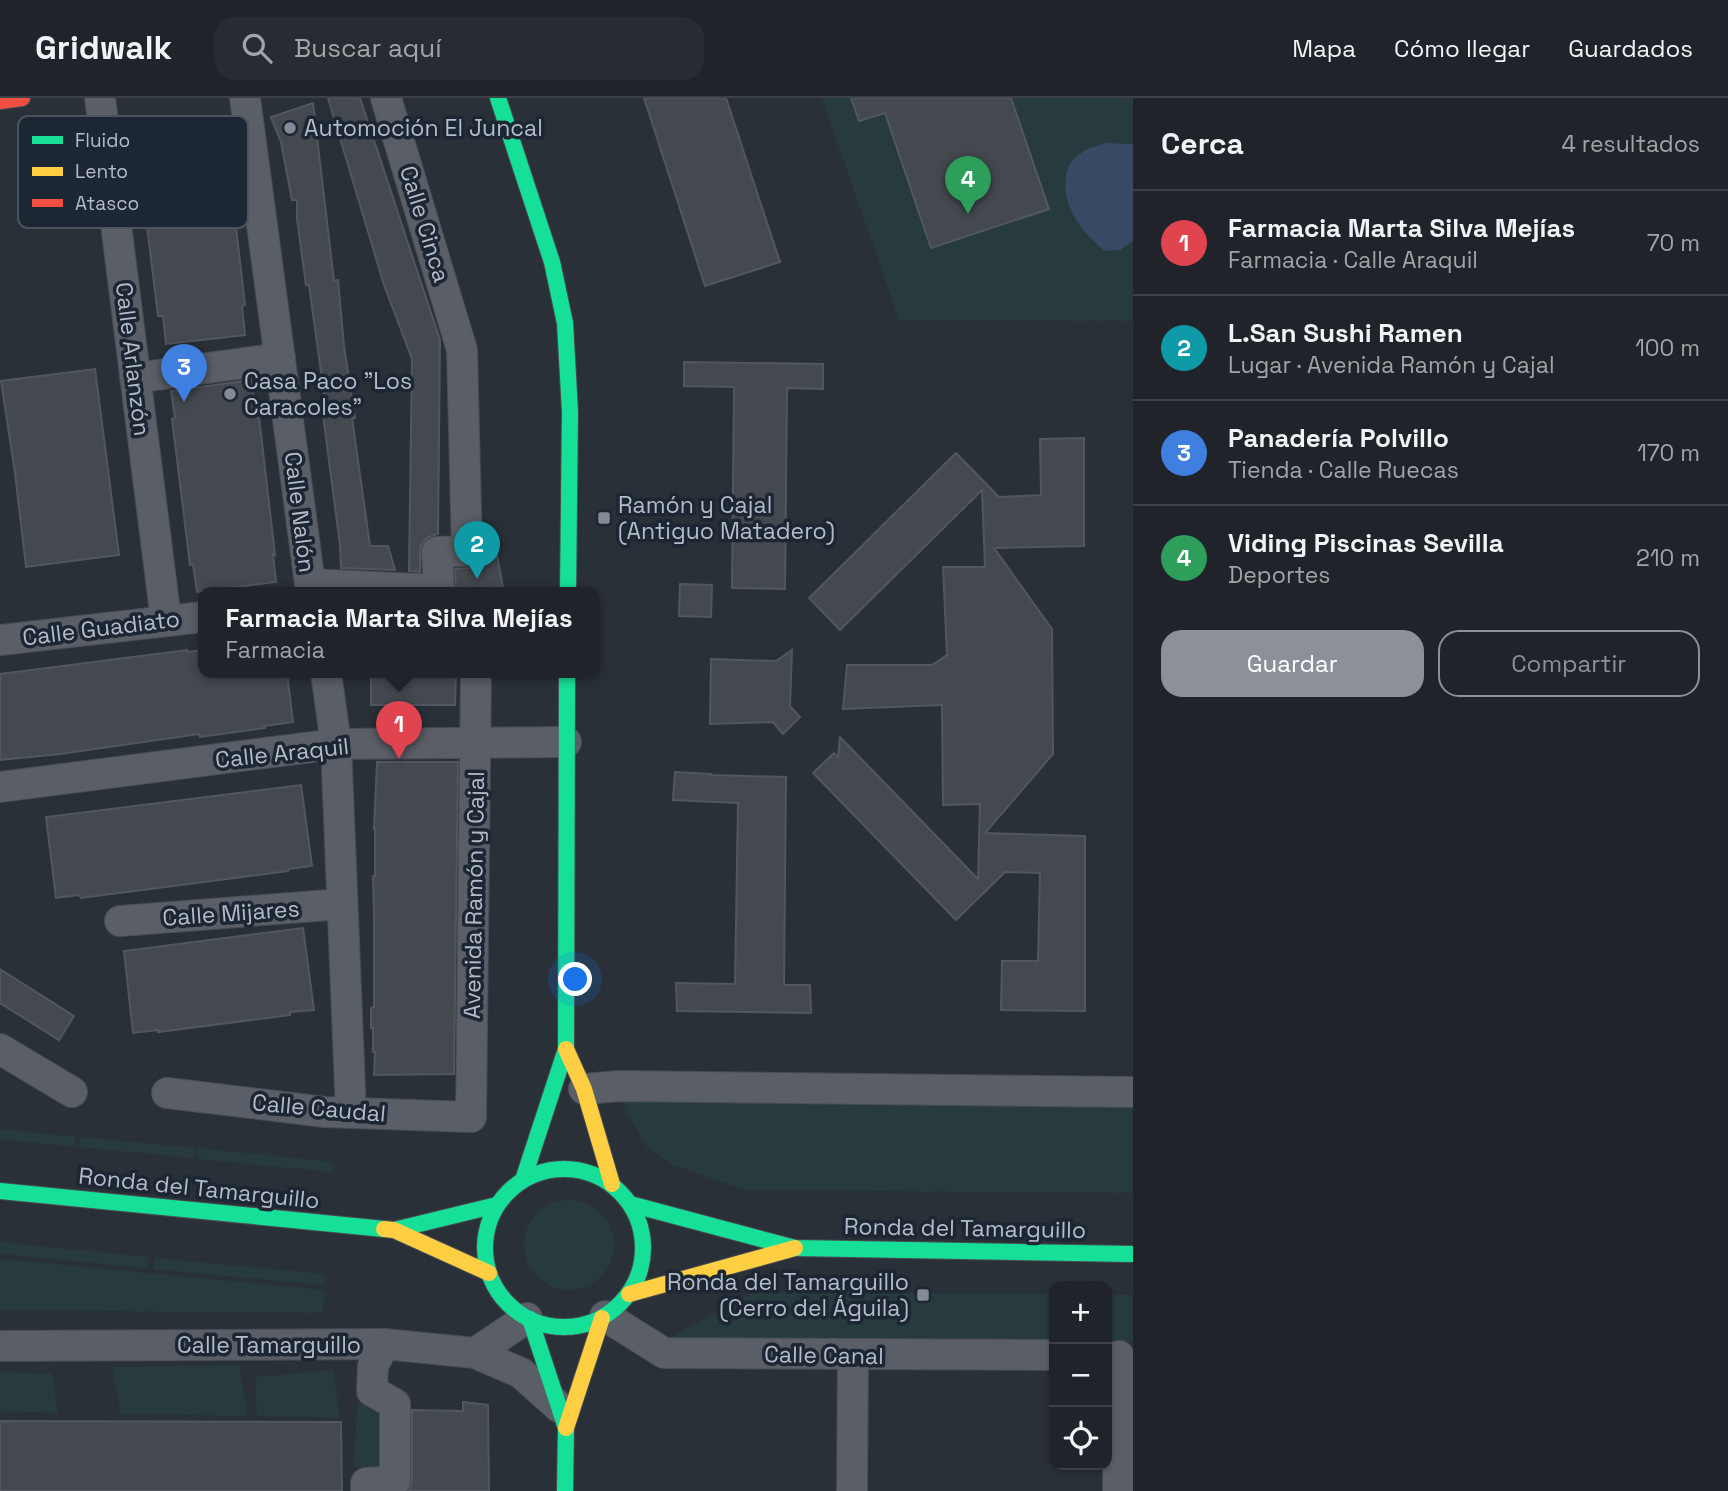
<!DOCTYPE html>
<html lang="es">
<head>
<meta charset="utf-8">
<style>
	body { margin:0; font-family:"Space Grotesk",sans-serif; background:#282c32; color:#f1f3f6 }
	.controls { position:absolute; right:21px; bottom:21px; display:grid; overflow:hidden; border-radius:14px; box-shadow:0 2px 5px #0004 }
	.controls button { width:63px; height:63px; display:grid; place-items:center; padding:0; border:0; border-bottom:2px solid #3d4147; background:#20242a; color:#f1f3f6; font:35px sans-serif }
	.you { position:absolute; left:576px; top:882px; width:24px; height:24px; margin:-18px; border:5px solid #fff; border-radius:50%; background:#1a73e8; box-shadow:0 0 0 10px #1a73e833 }
	.badge { display:grid; place-items:center; width:46px; height:46px; border-radius:50%; background:#8c9099; color:#fff; font-size:23px; font-weight:700 }
	.pin { position:absolute; translate:-50% -58px; filter:drop-shadow(0 2px 4px #0008) }
	.pin::after { content:''; position:absolute; top:37px; width:24px; height:21px; background:inherit; clip-path:polygon(0 0,100% 0,50% 100%) }
	.popup { position:absolute; left:198px; top:489px; width:402px; height:91px; box-sizing:border-box; display:grid; place-content:center; border-radius:14px; background:#20242a; filter:drop-shadow(0 2px 5px #0005); font-size:23px; white-space:nowrap; color:#a2a4a8 }
	.popup b { font-size:26px; color:#f1f3f6 }
	.popup::after { content:''; position:absolute; left:50%; top:100%; margin-left:-14px; border:14px solid transparent; border-top-color:#20242a }
	.list { margin:0; padding:0; list-style:none }
	h2 { display:flex; justify-content:space-between; align-items:center; height:91px; margin:0; padding:0 28px; font-size:30px }
	h2 small { font-size:23px; font-weight:400; color:#a2a4a8 }
	.list li { display:grid; grid-template-columns:46px 1fr auto; gap:21px; align-items:center; box-sizing:border-box; height:105px; padding:0 28px; border-top:2px solid #3d4147 }
	.list b { display:block; font-size:26px; white-space:nowrap }
	.list p { margin:0; font-size:23px; white-space:nowrap; color:#a2a4a8 }
	.list em { font-size:23px; font-style:normal; color:#a2a4a8 }
	.actions { display:flex; gap:14px; padding:21px 28px }
	.actions a { flex:1; padding:16px 0; border:2px solid #8c9099; border-radius:21px; text-align:center; font-size:24px; color:#8c9099 }
	.actions .main { background:#8c9099; color:#fff }
	.icon { flex:none; width:38px; height:38px; fill:none; stroke:currentColor; stroke-width:2; stroke-linecap:round; stroke-linejoin:round }
	.map { position:relative; flex:none; width:1133px; height:1393px; overflow:hidden }
	header { display:flex; align-items:center; gap:42px; box-sizing:border-box; height:98px; padding:0 35px; background:#20242a; border-bottom:2px solid #3d4147 }
	header strong { font-size:33px }
	nav { display:flex; gap:38px; margin-inline-start:auto; font-size:24px }
	.search { width:490px; height:63px; background:#282c32; display:flex; align-items:center; gap:18px; box-sizing:border-box; padding:0 24px; border-radius:21px; color:#a2a4a8; font-size:26px }
	main { display:flex }
	aside { flex:1; background:#20242a }
	.map>svg:first-child { display:block }
</style>
</head>
<body>
<header>
<strong>Gridwalk</strong>
<div class="search"><svg class="icon" aria-label="search" viewBox="0 0 24 24"><circle cx="10" cy="10" r="6"/><path d="M15 15l6 6"/></svg>Buscar aquí</div>
<nav><a>Mapa</a><a>Cómo llegar</a><a>Guardados</a></nav>
</header>
<main>
<div class="map">
<svg width="1133" height="1393" viewBox="0 0 1133 1393">
	<rect width="100%" height="100%" fill="#2a3038"/>
	<g fill="#273a3e">
		<path d="M822 0H1133V46L1105 45 1120 152 1133 143V223L899 222Z"/>
		<path d="M620 1002 1133 1009V1095L745 1092 673 1067 646 1048Z"/>
		<path d="M0 1031 76 1039 75 1049 0 1041Z"/>
		<path d="M80 1039 196 1050 194 1060 79 1049Z"/>
		<path d="M199 1050 333 1064 332 1074 198 1061Z"/>
		<circle cx="569" cy="1147" r="45"/>
		<path d="M0 1144 148 1159 147 1170 0 1156Z"/>
		<path d="M154 1160 325 1176 324 1187 153 1171Z"/>
		<path d="M0 1161 325 1192 323 1215 0 1212Z"/>
		<path d="M753 1194 1054 1196V1244L667 1241Z"/>
		<rect x="1107" y="1197" width="26" height="47"/>
		<path d="M239 1267 248 1318 121 1316 112 1269Z"/>
		<path d="M333 1272 340 1320 257 1318 255 1279Z"/>
		<path d="M0 1274 52 1276 58 1315 0 1313Z"/>
		<path d="M357 1305 389 1307 391 1371 354 1368Z"/>
	</g>
	<path fill="#384963" d="M1105 45 1133 46V143L1120 152 1105 153C1083 135 1061 109 1066 78 1068 68 1071 62 1080 56 1086 50 1097 48 1105 45Z"/>
	<g fill="#444950" stroke="#52575f" stroke-width="2">
		<path d="M328 0H360L440 242 438 436 428 439 421 447 420 455V474L409 473 412 261 384 187Z"/>
		<path d="M644 0H726L780 164 705 188Z"/>
		<path d="M851 0H1011L1049 111 931 150 885 15 859 23Z"/>
		<path d="M313 5 334 183 338 182 344 248 355 320H352L370 448H388L395 472 341 470 340 447 323 317H327L309 187H306L297 121V102H292L281 44 271 19Z"/>
		<path d="M220 32 224 61 228 60 245 207 242 208 245 237 166 246 163 218H158L149 144 140 72 143 71 140 41Z"/>
		<path d="M684 264 823 266V291L787 290 785 491 732 490 734 289 684 288Z"/>
		<path d="M95 271 119 457 26 469 15 375 1 283Z"/>
		<path d="M251 282 255 310H258L275 457 273 456 276 484 197 494 193 466 190 467 172 321 175 320 171 293Z"/>
		<path d="M1084 340V448L994 450 1052 531 1053 656 985 735 1085 738V913L1001 912 1002 863H1038L1040 775 1005 774 956 822 813 675 834 655 838 659 840 639 978 781 980 706 943 707 942 607 843 611 847 567H932L947 557 943 469H985L982 392 840 532 809 500 956 355 999 399 1041 397 1040 341Z"/>
		<path d="M496 452 504 495H456L455 471 468 470 476 468 482 462 484 454Z"/>
		<path d="M680 486 712 487 711 519 679 518Z"/>
		<path d="M187 552 188 554 203 552V575H287L293 624 264 628 265 630 200 639 199 636 60 656 0 662V576Z"/>
		<path d="M792 552 790 608 800 619 783 636 773 624 710 626 711 561 776 563Z"/>
		<path d="M371 575H456L455 607H371Z"/>
		<path d="M377 664H458L454 976 374 977 375 954H373V930H371V910L374 909V821L373 778H375V731H374Z"/>
		<path d="M675 674 711 676V677L786 679 784 887H810L811 915 677 913 676 885 735 886 738 705 673 702Z"/>
		<path d="M301 687 312 768 289 771 288 773 81 800 79 797 56 800 46 719Z"/>
		<path d="M303 830 314 912 290 914V917L158 934V932L133 935 124 853Z"/>
		<path d="M0 871 74 918 59 942 0 905Z"/>
		<path d="M463 1304 488 1307 489 1393H409L412 1383V1312L463 1313Z"/>
		<path d="M0 1323 341 1324 342 1393H0Z"/>
	</g>
	<g fill="none" stroke-linecap="round" stroke-linejoin="round">
		<defs>
			<g id="street">
				<path d="M100 0 166 522"/>
				<path d="M245 0 310 486 313 495"/>
				<path d="M386 0 462 252 467 453 437 454 439 495"/>
				<path d="M135 280 280 260"/>
				<path d="M310 486 438 492"/>
				<path d="M0 542 203 519"/>
				<path d="M326 575 336 646 351 1015"/>
				<path d="M0 689 336 646 566 644"/>
				<path d="M120 823 342 806"/>
				<path d="M0 951 72 994"/>
				<path d="M584 991 620 988 1133 994"/>
				<path d="M167 995 325 1014 471 1019 476 575"/>
				<path d="M605 1218 664 1255 1054 1257"/>
				<path d="M0 1248 384 1246 475 1255 521 1275 559 1309"/>
				<path d="M475 1255 527 1220"/>
				<path d="M366 1393V1385L395 1383V1306L372 1293 373 1268 384 1246"/>
				<path d="M852 1393 853 1257"/>
				<path d="M1118 1393 1119 1258"/>
			</g>
			<g id="fast">
				<path d="M498 0 552 164 565 225 570 314 568 495"/>
				<circle cx="564" cy="1150" r="79"/>
				<path d="M523 1082 566 951 567 575"/>
				<path d="M0 1093 384 1131"/>
				<path d="M630 1106 795 1150 1133 1156"/>
				<path d="M394 1132 497 1107"/>
				<path d="M530 1221 566 1330 565 1393"/>
			</g>
			<g id="slow">
				<path d="M566 951 584 991 612 1086"/>
				<path d="M384 1131 394 1132 489 1175"/>
				<path d="M629 1196 795 1150"/>
				<path d="M566 1330 602 1220"/>
			</g>
			<path id="jam" d="M0 3 22 0"/>
		</defs>
		<use href="#street" stroke="#484c53" stroke-width="32"/>
		<use href="#fast" stroke="#484c53" stroke-width="18"/>
		<use href="#slow" stroke="#484c53" stroke-width="18"/>
		<use href="#jam" stroke="#484c53" stroke-width="18"/>
		<use href="#street" stroke="#5a5e66" stroke-width="30"/>
		<use href="#fast" stroke="#16e098" stroke-width="16"/>
		<use href="#slow" stroke="#ffcf43" stroke-width="16"/>
		<use href="#jam" stroke="#f24e42" stroke-width="16"/>
	</g>
	<g fill="#848b96" stroke="#1d2633" stroke-width="2.5">
		<circle cx="290" cy="30" r="7"/>
		<circle cx="230" cy="296" r="7"/>
		<rect x="597" y="413" width="14" height="14" rx="3.5"/>
		<rect x="916" y="1190" width="14" height="14" rx="3.5"/>
	</g>
	<g text-anchor="middle" stroke-width="7" stroke-linejoin="round" paint-order="stroke">
		<g font-size="23" fill="#b4bcc9" stroke="#1d2633" text-anchor="start">
			<text x="304" y="38">Automoción El Juncal</text>
			<text x="244" y="291">Casa Paco "Los<tspan x="244" dy="26">Caracoles"</tspan></text>
			<text x="618" y="415">Ramón y Cajal<tspan x="618" dy="26">(Antiguo Matadero)</tspan></text>
			<text x="909" y="1192" text-anchor="end">Ronda del Tamarguillo<tspan x="909" dy="26">(Cerro del Águila)</tspan></text>
		</g>
		<g font-size="23" fill="#b4bcc9" stroke="#1d2633">
			<text transform="translate(425 126) rotate(73)" y="8">Calle Cinca</text>
			<text transform="translate(133 261) rotate(83)" y="8">Calle Arlanzón</text>
			<text transform="translate(300 414) rotate(83)" y="8">Calle Nalón</text>
			<text transform="translate(101 530) rotate(-7)" y="8">Calle Guadiato</text>
			<text transform="translate(282 655) rotate(-6)" y="8">Calle Araquil</text>
			<text transform="translate(474 797) rotate(-89)" y="8">Avenida Ramón y Cajal</text>
			<text transform="translate(231 815) rotate(-4)" y="8">Calle Mijares</text>
			<text transform="translate(319 1010) rotate(5)" y="8">Calle Caudal</text>
			<text transform="translate(199 1090) rotate(6)" y="8">Ronda del Tamarguillo</text>
			<text transform="translate(965 1130) rotate(1)" y="8">Ronda del Tamarguillo</text>
			<text x="269" y="1255">Calle Tamarguillo</text>
			<text transform="translate(824 1257) rotate(1)" y="8">Calle Canal</text>
		</g>
	</g>
	<rect x="18" y="18" width="230" height="112" rx="10" fill="#1d2633" stroke="#4a5360" stroke-width="2"/>
	<rect x="32" y="38" width="31" height="8" fill="#16e098"/>
	<rect x="32" y="69" width="31" height="9" fill="#ffcf43"/>
	<rect x="32" y="101" width="31" height="8" fill="#f24e42"/>
	<g font-size="19" fill="#b4bcc9">
		<text x="75" y="49">Fluido</text>
		<text x="75" y="80">Lento</text>
		<text x="75" y="112">Atasco</text>
	</g>
</svg>
<div class="controls">
<button>+</button>
<button>−</button>
<button><svg class="icon" aria-label="locate" viewBox="0 0 24 24"><circle cx="12" cy="12" r="6"/><path d="M12 2v4M12 18v4M2 12h4M18 12h4"/></svg></button>
</div>
<div class="you"></div>
<div class="pin badge" style="left:399px;top:661px;background:#e0444e">1</div>
<div class="popup"><b>Farmacia Marta Silva Mejías</b>Farmacia</div>
<div class="pin badge" style="left:477px;top:481px;background:#0f9aa8">2</div>
<div class="pin badge" style="left:184px;top:304px;background:#3f7fe0">3</div>
<div class="pin badge" style="left:968px;top:116px;background:#2e9e5b">4</div>
</div>
<aside>
<h2>Cerca<small>4 resultados</small></h2>
<ul class="list">
<li><span class="badge" style="background:#e0444e">1</span><div><b>Farmacia Marta Silva Mejías</b><p>Farmacia · Calle Araquil</p></div><em>70 m</em></li>
<li><span class="badge" style="background:#0f9aa8">2</span><div><b>L.San Sushi Ramen</b><p>Lugar · Avenida Ramón y Cajal</p></div><em>100 m</em></li>
<li><span class="badge" style="background:#3f7fe0">3</span><div><b>Panadería Polvillo</b><p>Tienda · Calle Ruecas</p></div><em>170 m</em></li>
<li><span class="badge" style="background:#2e9e5b">4</span><div><b>Viding Piscinas Sevilla</b><p>Deportes</p></div><em>210 m</em></li>
</ul>
<div class="actions"><a class="main">Guardar</a><a>Compartir</a></div>
</aside>
</main>
</body>
</html>
